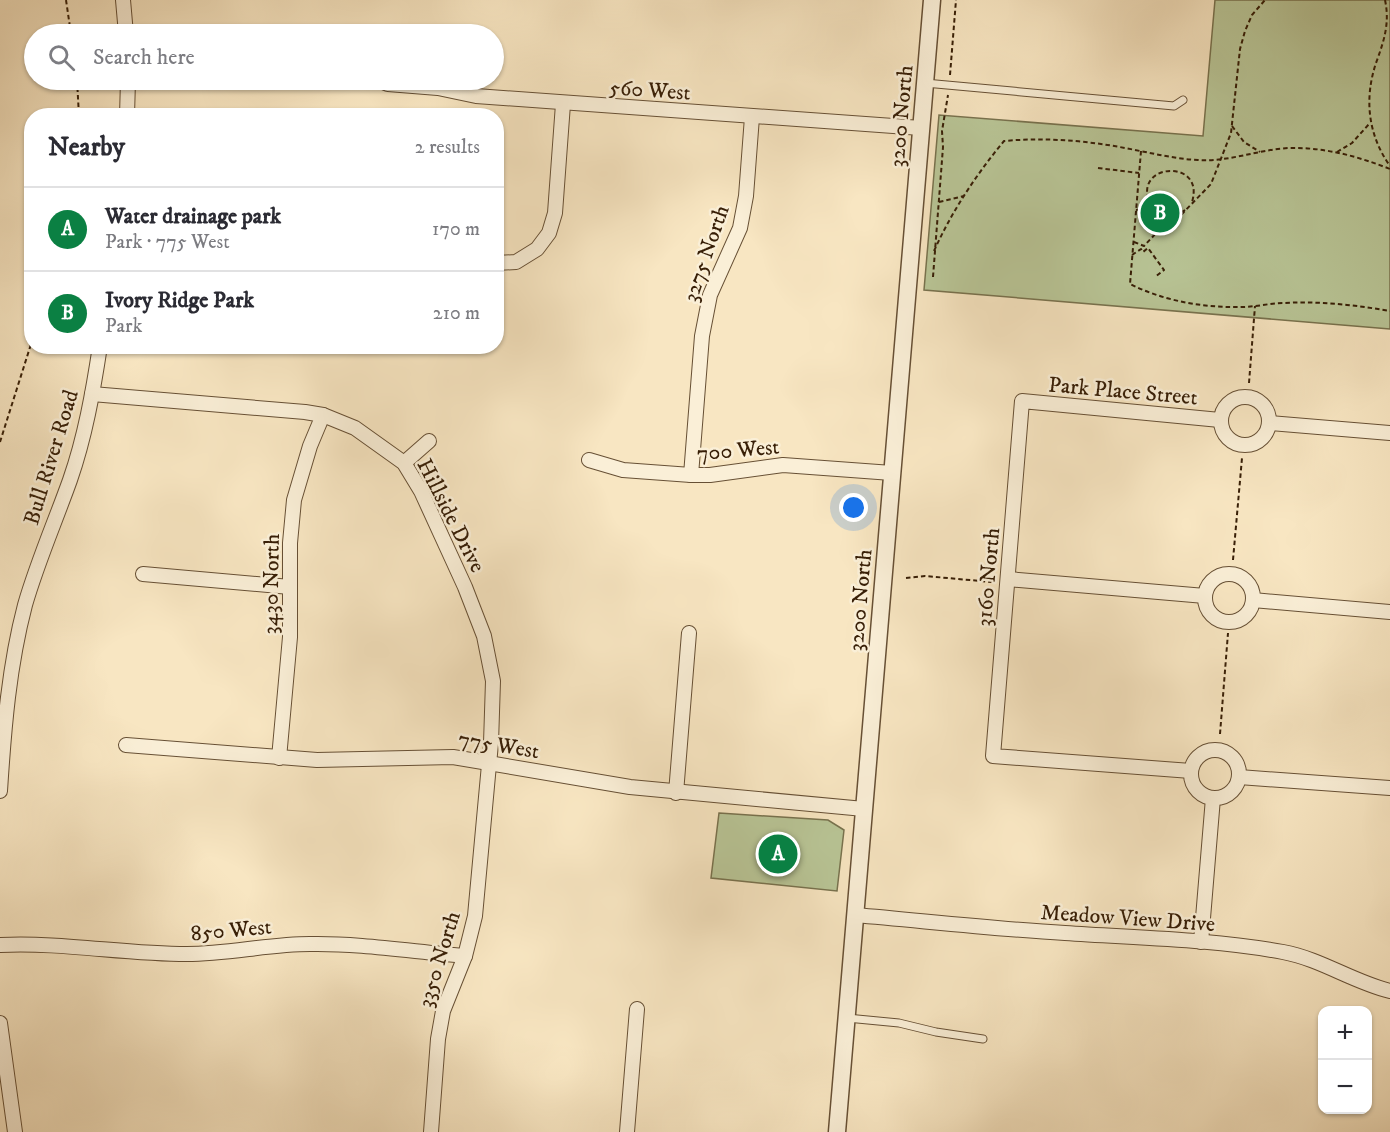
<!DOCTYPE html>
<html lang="en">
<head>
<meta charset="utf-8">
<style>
	body { margin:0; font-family:"IM FELL DW Pica",serif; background:#f2f2f3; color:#2b2b33 }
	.controls { position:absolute; right:18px; bottom:18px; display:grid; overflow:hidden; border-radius:12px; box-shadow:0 2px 4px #0004 }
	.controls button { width:54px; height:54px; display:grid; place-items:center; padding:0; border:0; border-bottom:2px solid #e1e1e2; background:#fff; color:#2b2b33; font:30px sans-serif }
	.you { position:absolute; left:854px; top:508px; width:21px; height:21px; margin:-15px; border:4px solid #fff; border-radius:50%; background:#1a73e8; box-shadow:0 0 0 9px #1a73e833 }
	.badge { display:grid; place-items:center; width:39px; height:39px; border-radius:50%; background:#0b8043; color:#fff; font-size:20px; font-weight:700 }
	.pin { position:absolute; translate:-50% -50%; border:3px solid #fff; box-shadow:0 2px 6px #0006 }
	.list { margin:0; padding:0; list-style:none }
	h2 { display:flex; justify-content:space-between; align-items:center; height:78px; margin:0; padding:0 24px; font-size:26px }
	h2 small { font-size:20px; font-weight:400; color:#7c7c81 }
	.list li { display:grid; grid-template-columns:39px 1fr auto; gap:18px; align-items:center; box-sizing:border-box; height:84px; padding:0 24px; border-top:2px solid #e1e1e2 }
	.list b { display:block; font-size:22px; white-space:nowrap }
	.list p { margin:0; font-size:20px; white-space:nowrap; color:#7c7c81 }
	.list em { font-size:20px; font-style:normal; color:#7c7c81 }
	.icon { flex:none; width:33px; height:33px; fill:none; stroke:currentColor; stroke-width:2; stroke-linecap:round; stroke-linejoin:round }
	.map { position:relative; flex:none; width:1390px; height:1132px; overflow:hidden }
	.search { position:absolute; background:#fff; box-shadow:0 2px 4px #0004; left:24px; top:24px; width:480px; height:66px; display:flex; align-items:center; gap:15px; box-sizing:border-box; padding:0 21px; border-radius:33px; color:#7c7c81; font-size:22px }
	.panel { position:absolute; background:#fff; box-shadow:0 2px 4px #0004; left:24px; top:108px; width:480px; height:246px; border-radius:24px }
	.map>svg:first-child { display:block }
</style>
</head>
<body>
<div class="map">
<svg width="1390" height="1132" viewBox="0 0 1390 1132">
	<rect width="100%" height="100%" fill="#f8e6c2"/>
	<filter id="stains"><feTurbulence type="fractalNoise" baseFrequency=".00333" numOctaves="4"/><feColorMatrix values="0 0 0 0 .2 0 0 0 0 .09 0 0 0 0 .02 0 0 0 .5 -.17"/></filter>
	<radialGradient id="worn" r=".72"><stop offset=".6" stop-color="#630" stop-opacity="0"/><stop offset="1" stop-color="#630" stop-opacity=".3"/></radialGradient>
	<g fill="#b9c697" stroke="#78724e" stroke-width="1.5">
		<path d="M1215 0H1390V329L924 290 939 115 1203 136Z"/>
		<path d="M719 813 828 820 844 830 837 891 711 878Z"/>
	</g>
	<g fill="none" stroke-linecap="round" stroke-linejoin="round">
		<defs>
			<g id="service">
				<path d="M925 83 1174 106 1183 100"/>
				<path d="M847 1018 899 1023 936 1032 983 1039"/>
			</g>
			<g id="minor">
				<path d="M123 0 126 34"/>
				<path d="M378 80 388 84 438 88 476 96 921 128"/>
				<path d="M127 116 128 80"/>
				<path d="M496 263 516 262 537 249 549 233 555 213 563 104"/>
				<path d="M92 394 305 412 323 415 355 428 404 463 421 491 465 587 484 636 493 681 491 743 475 916 465 956 443 1011 438 1039 431 1132"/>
				<circle cx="1245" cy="421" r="24"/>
				<path d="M1269 423 1390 433"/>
				<path d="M589 460 623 470 691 475H710L783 465 892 473"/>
				<path d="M404 463 429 441"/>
				<path d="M691 475 702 336 710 295 740 228 746 196 752 117"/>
				<circle cx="1229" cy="598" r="24"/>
				<path d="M143 574 290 587"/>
				<path d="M1008 579 1205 596"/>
				<path d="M1253 600 1390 612"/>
				<path d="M126 745 317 760 453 757 630 787 864 809"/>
				<circle cx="1215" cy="774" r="24"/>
				<path d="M279 758 290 637V543L294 500 310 446 323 415"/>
				<path d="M1191 771 993 756 1022 401 1220 420"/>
				<path d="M1239 777 1390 788"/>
				<path d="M0 791C4 728 9 666 25 605 37 563 55 522 70 480 85 437 93 392 100 346"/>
				<path d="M676 793 689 633"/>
				<path d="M855 915C925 921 995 929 1065 933 1137 938 1212 939 1283 952 1321 959 1353 982 1390 991"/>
				<path d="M1201 942 1213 798"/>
				<path d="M0 945C62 942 124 954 187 954 228 954 269 944 310 944 359 943 415 952 465 956"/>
				<path d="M0 1023 15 1132"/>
				<path d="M627 1132 637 1009"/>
			</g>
			<path id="tertiary" d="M837 1132 932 0"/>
		</defs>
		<use href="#service" stroke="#675035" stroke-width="9"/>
		<use href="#minor" stroke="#675035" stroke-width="16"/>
		<use href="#tertiary" stroke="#675035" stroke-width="19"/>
		<g stroke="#371e06" stroke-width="2" stroke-dasharray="4.5 3" stroke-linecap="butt">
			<path d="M66 0 71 34"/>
			<path d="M1385 0C1390 23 1384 41 1376 63 1364 99 1368 135 1390 166"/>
			<path d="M950 75 956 0"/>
			<path d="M77 80 79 116"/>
			<path d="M1232 126 1244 142 1260 152"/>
			<path d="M1141 151 1130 284C1164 301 1204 308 1242 307 1256 307 1270 303 1284 303 1320 301 1355 305 1390 311"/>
			<path d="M1337 152 1352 143 1370 123"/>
			<path d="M1098 168 1139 173"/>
			<path d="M939 202 964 196"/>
			<path d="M1151 206C1129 163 1206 157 1192 202"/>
			<path d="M1136 210 1145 209 1157 202 1165 204 1177 215 1185 210"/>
			<path d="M1141 210 1154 236"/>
			<path d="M1134 242 1144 246 1159 230 1179 217 1211 184 1231 133 1240 49 1245 31 1252 15 1265 0"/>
			<path d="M934 251C952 211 976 175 1004 141 1048 137 1092 141 1135 150 1156 154 1176 159 1198 160 1229 162 1257 150 1288 148 1324 147 1357 156 1390 169"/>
			<path d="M1132 255 1141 249 1143 252 1148 248 1164 270 1155 277"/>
			<path d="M933 277 943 147 942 131 948 95"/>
			<path d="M1249 383 1255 306"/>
			<path d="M0 442 32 341"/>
			<path d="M1233 560 1242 458"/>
			<path d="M906 578 925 576 992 582"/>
			<path d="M1220 734 1228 633"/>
		</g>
		<use href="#service" stroke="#faefd7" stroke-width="7"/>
		<use href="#minor" stroke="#faefd7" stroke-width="14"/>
		<use href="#tertiary" stroke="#faefd7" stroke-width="16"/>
	</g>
	<g text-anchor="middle" stroke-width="5" stroke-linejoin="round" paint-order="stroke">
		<g font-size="22" fill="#371e06" stroke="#faefd7">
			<text transform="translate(650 89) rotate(4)" y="8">560 West</text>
			<text transform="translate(900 116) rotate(-85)" y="8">3200 North</text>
			<text transform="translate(705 253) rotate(-71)" y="8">3275 North</text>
			<text transform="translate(1123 390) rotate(5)" y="8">Park Place Street</text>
			<text transform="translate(738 449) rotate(-5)" y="8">700 West</text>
			<text transform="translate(50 457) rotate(-73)" y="8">Bull River Road</text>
			<text transform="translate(452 515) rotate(63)" y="8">Hillside Drive</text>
			<text transform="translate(987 577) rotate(-85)" y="8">3160 North</text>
			<text transform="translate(270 584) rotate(-89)" y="8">3430 North</text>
			<text transform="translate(859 600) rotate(-85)" y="8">3200 North</text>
			<text transform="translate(499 744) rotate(9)" y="8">775 West</text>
			<text transform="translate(1128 917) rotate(4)" y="8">Meadow View Drive</text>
			<text transform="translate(231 929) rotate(-5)" y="8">850 West</text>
			<text transform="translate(438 959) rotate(-73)" y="8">3350 North</text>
		</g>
	</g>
	<rect width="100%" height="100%" filter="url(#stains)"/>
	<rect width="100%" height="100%" fill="url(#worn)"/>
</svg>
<div class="controls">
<button>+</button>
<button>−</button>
</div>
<div class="you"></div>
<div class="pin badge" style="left:778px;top:854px">A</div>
<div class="pin badge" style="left:1160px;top:213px">B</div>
<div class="search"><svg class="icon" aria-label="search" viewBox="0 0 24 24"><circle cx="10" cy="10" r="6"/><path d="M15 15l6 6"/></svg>Search here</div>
<section class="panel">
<h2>Nearby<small>2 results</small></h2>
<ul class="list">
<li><span class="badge">A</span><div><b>Water drainage park</b><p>Park · 775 West</p></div><em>170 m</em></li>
<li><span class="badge">B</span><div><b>Ivory Ridge Park</b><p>Park</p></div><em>210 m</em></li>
</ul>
</section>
</div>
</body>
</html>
